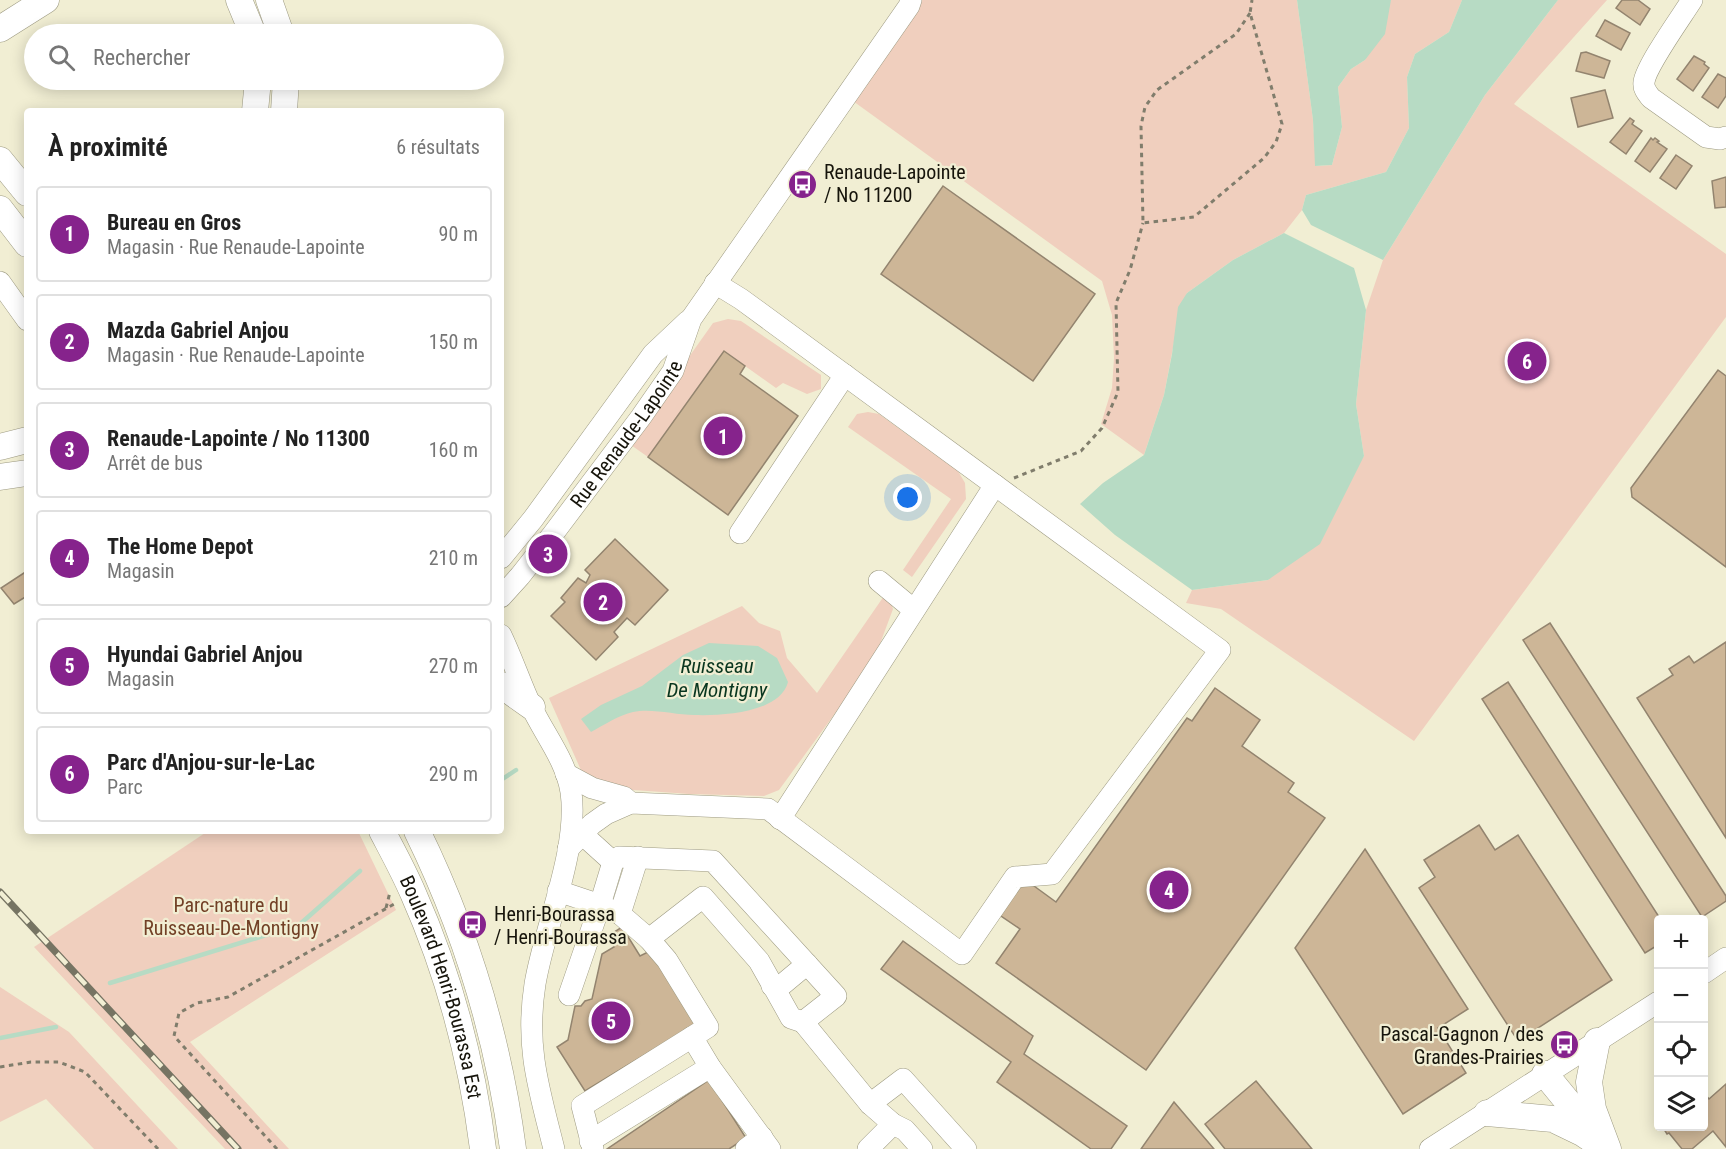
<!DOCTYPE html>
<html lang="fr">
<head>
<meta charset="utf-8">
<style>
	body { margin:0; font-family:"Roboto Condensed",sans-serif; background:#f2f2f2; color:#222 }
	.controls { position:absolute; right:18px; bottom:18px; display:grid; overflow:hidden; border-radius:6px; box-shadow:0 3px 15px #0003 }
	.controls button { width:54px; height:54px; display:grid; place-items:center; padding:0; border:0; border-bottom:2px solid #e0e0e0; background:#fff; color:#222; font:30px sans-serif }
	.you { position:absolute; left:908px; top:498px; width:21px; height:21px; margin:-15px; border:4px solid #fff; border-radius:50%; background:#1a73e8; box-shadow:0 0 0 9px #1a73e833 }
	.badge { display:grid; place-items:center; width:39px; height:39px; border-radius:50%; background:#86238c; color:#fff; font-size:20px; font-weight:700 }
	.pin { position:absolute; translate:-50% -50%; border:3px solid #fff; box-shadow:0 2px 6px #0006 }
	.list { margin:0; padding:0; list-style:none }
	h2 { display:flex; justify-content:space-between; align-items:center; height:78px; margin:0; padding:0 24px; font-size:26px }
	h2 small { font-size:20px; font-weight:400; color:#767676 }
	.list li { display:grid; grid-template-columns:39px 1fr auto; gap:18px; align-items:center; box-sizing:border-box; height:96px; margin:0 12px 12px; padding:0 12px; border:2px solid #e0e0e0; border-radius:6px }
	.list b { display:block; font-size:22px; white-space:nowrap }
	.list p { margin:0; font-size:20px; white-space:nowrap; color:#767676 }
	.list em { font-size:20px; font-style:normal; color:#767676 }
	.icon { flex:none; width:33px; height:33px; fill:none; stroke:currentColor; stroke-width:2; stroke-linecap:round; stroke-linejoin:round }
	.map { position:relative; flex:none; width:1726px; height:1149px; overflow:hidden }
	.search { position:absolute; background:#fff; box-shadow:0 3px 15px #0003; left:24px; top:24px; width:480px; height:66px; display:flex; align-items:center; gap:15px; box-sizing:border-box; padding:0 21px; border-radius:33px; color:#767676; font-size:22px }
	.panel { position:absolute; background:#fff; box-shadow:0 3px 15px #0003; left:24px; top:108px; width:480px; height:726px; border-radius:6px }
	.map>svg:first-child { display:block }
</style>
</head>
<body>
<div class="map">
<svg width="1726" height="1149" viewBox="0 0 1726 1149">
	<rect width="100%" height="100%" fill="#f1eed3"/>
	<g fill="#f0cfbe">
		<path d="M911 0H1297L1313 120 1316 166 1332 165 1342 127 1338 87 1351 69 1365 60 1391 0H1462L1449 32 1415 54 1407 77 1409 128 1386 172 1306 195 1302 210 1284 233 1233 260 1187 293 1176 332 1164 395 1144 455 1101 424 1112 388 1114 358 1112 315 1102 281 846 96Z"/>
		<path d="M1558 0H1607L1514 104 1726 254V317L1414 741 1221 609 1186 603 1192 590 1268 580 1364 456 1356 404 1366 310 1383 260 1485 95Z"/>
		<path d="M728 319 741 321 821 375V389L807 394 783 383 776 388 724 351 648 457 628 443 713 323Z"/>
		<path d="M868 412 879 414 958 471 965 483 966 499 912 577 903 570 951 499 848 427 857 414Z"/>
		<path d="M884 596 890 601 893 609 874 660 779 790 764 796 689 794 606 788 584 777 549 698 742 606 759 623 780 631 787 658 817 693Z"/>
		<path d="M208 831H358L396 910 190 1042 289 1149H225L34 947Z"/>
		<path d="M0 987 69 1032 178 1149H94L46 1099 0 1122Z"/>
	</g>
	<g fill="#b7dbc4">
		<path d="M1297 0H1391L1385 34 1365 60 1351 69 1338 87 1342 127 1332 165 1315 166 1313 120Z"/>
		<path d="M1462 0H1558L1485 95 1383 260 1311 225 1302 210 1306 195 1386 172 1409 128 1407 77 1415 54 1449 32Z"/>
		<path d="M1284 233 1354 268 1366 310 1356 404 1364 456 1320 544 1268 580 1192 590 1115 535 1080 504 1103 483 1144 455 1164 395 1172 354 1178 307 1187 293 1233 260Z"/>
		<path d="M709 643 758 646 777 658 788 682C780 713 722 716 694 715 675 715 652 708 633 712 619 715 604 725 591 732L581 719 601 705 642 686 683 655Z"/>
	</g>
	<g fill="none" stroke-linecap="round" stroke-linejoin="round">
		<g stroke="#b7dbc4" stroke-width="4.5">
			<path d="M501 780 516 770"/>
			<path d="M110 983 299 925 360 871"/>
			<path d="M0 1038 56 1027"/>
		</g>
	</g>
	<g fill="#cdb697" stroke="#93846f" stroke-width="1.5">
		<path d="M1622 0H1638L1650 9 1640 25 1616 8Z"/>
		<path d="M1605 20 1630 33 1621 50 1596 36Z"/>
		<path d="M1586 52 1610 61 1604 78 1576 71 1581 53Z"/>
		<path d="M1694 56 1705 62 1704 64 1709 68 1693 91 1677 79Z"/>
		<path d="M1718 74 1726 78V96L1718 108 1702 97Z"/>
		<path d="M1605 90 1613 118 1578 127 1571 98Z"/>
		<path d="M1630 118 1634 121 1632 124 1642 131 1626 154 1610 142Z"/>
		<path d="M1651 138 1653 140 1655 138 1659 141 1657 142 1667 149 1650 172 1635 161Z"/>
		<path d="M1676 155 1692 166 1676 189 1660 178Z"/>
		<path d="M1726 177V207L1715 208 1712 181Z"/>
		<path d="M943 186 1095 294 1033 381 881 274Z"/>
		<path d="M724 351 745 366 740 374 798 416 728 515 648 457Z"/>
		<path d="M1718 370 1726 376V567L1632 497 1631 488Z"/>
		<path d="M615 539 668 590 635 625 627 618 614 632 618 637 596 660 551 616 565 602 561 598 578 578 586 583 590 575 585 570Z"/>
		<path d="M27 571V596L14 604 1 588Z"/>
		<path d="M1550 623 1726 896V901L1702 917 1523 640Z"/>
		<path d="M1726 642V838L1637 698 1673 675 1669 669 1689 656 1694 663Z"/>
		<path d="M1508 682 1661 920H1658V945L1645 953 1482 699Z"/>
		<path d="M1215 688 1260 720 1242 746 1294 783 1288 792 1325 818 1146 1070 996 963 1020 929 998 914 1023 878 1056 902 1187 718 1192 721Z"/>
		<path d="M1479 825 1495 850 1518 835 1612 980 1518 1041 1419 888 1435 877 1424 860Z"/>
		<path d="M1365 849 1468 1009 1438 1028 1466 1073 1403 1114 1295 948Z"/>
		<path d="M622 927 640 956 650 951 696 1024 585 1091 557 1047 568 1040 575 1006H581L585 1001 592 999 602 954 614 947 608 936Z"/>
		<path d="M903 941 1033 1036 1024 1054 1127 1126 1111 1149H1091L997 1082 1011 1062 881 969Z"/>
		<path d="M709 1080 746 1138 729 1149H607Z"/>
		<path d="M1256 1081 1312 1149H1225L1205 1124Z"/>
		<path d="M1726 1084V1147L1713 1131 1692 1149H1682L1669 1133 1667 1134 1662 1126H1704V1093L1709 1099Z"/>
		<path d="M1174 1102 1214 1149H1141Z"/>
	</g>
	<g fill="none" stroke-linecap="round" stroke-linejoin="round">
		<defs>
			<g id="minor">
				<path d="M1692 0C1682 16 1646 66 1644 82 1643 89 1647 93 1651 98L1706 137 1720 139 1726 137"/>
				<path d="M0 282 27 320"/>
				<path d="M740 533 845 375"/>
				<path d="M501 558 533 519 653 354 688 321"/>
				<path d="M879 581 914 610"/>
				<path id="s1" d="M501 597 520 576 553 534 641 417 673 371 691 319 909 6 911 0"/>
				<path d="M501 635C512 658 520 682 531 706 544 734 566 760 571 792 579 850 545 925 535 984 525 1047 539 1089 554 1149"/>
				<path d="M566 774 592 788 624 797 631 803"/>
				<path d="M780 819 995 485"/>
				<path d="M582 834 613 862"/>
				<path d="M568 849 592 824 606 814 631 803 768 809 962 954 1015 877 1052 874 1220 650 741 299 715 283"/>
				<path d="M558 891 600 905 613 862 619 857 713 861 836 996 803 1022 870 1104 893 1124 905 1130 922 1149"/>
				<path d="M620 914 638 857"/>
				<path d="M1704 973 1726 958"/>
				<path d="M772 986 783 984 807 964"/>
				<path d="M569 995 600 905 620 914 649 939 703 897 759 961 791 1018 803 1022"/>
				<path d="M692 1037 710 1067 770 1149"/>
				<path d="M870 1104 903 1079 966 1149"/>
				<path d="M590 1141 710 1067"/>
				<path d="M593 1149 582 1106 708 1027 667 960 649 939"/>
				<path d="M746 1149 762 1137"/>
				<path d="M868 1149 893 1124"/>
				<path d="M1430 1149 1658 1002"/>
			</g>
			<g id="major">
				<path d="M239 0 253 34"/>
				<path d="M269 0 281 34"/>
				<path d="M0 29 46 0"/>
				<path d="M255 111 258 80"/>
				<path d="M284 111 286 80"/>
				<path d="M0 160 27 193"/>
				<path d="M0 209 27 244"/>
				<path d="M0 447 27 440"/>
				<path d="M0 477 27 473"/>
				<path d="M501 685 532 707"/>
				<path id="s2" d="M382 831C393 852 404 872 413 893 449 974 472 1062 483 1149"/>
				<path d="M417 831C467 933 498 1036 513 1149"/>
				<path d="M1597 1041 1589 1082 1593 1109 1608 1149"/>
				<path d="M1545 1074 1595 1135"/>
				<path d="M1487 1113 1553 1119 1582 1133 1606 1149"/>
			</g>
		</defs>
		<use href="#minor" stroke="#9d9a82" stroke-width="22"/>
		<use href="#major" stroke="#9d9a82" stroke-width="27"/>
		<g stroke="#807d6c" stroke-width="3" stroke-dasharray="4.5 4.5" stroke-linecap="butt">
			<path d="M1250 13 1236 34 1157 90 1145 107 1141 126 1143 223 1194 217 1264 158 1276 142 1282 124 1250 13 1252 0"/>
			<path d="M1014 478 1081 451 1102 428 1118 392 1116 303 1130 270 1143 223"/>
			<path d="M386 908 390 892"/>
			<path d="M0 1067 31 1062H59L85 1072 158 1149"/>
			<path d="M277 1149 174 1036 179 1013 197 1003 228 997 396 903"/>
		</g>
		<use href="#minor" stroke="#fff" stroke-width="21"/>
		<use href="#major" stroke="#fff" stroke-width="26"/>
		<defs>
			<path id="rail" d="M0 892 238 1149"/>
		</defs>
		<use href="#rail" stroke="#767463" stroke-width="7"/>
		<use href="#rail" stroke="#f1eed3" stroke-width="4.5" stroke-dasharray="14" stroke-linecap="butt"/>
	</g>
	<defs>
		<symbol id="bus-disc" viewBox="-11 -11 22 22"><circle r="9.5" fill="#86238c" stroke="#f1eed3"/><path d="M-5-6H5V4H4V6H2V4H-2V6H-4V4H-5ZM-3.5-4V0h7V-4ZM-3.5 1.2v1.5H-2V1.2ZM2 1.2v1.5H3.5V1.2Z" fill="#fff"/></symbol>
	</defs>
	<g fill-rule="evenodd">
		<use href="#bus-disc" x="786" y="168" width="33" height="33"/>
		<use href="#bus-disc" x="456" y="908" width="33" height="33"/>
		<use href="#bus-disc" x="1548" y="1028" width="33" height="33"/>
	</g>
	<g text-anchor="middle" stroke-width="4.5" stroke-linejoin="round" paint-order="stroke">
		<g font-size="20" fill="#16140b" stroke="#f1eed3" text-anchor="start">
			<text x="824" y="179">Renaude-Lapointe<tspan x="824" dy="23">/ No 11200</tspan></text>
			<text x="494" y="921">Henri-Bourassa<tspan x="494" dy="23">/ Henri-Bourassa</tspan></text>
			<text x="1544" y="1041" text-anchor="end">Pascal-Gagnon / des<tspan x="1544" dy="23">Grandes-Prairies</tspan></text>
		</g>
		<g font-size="20" fill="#16140b" stroke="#f1eed3">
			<text dy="7" stroke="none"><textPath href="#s1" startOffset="206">Rue Renaude-Lapointe</textPath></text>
			<text dy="7" stroke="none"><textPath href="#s2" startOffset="168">Boulevard Henri-Bourassa Est</textPath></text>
		</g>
		<g font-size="20" fill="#724026" stroke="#f1eed3">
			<text x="231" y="912">Parc-nature du<tspan x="231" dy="23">Ruisseau-De-Montigny</tspan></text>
		</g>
		<g font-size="21" font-style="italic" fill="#09361f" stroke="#f1eed3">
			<text x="717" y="673">Ruisseau<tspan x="717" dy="24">De Montigny</tspan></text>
		</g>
	</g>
</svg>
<div class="controls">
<button>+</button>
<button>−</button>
<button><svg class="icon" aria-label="locate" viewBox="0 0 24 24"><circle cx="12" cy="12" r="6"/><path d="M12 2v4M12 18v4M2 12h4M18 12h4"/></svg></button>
<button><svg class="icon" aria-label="layers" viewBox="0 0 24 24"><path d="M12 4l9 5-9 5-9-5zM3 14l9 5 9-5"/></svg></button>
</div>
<div class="you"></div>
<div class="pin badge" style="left:723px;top:436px">1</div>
<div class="pin badge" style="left:603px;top:602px">2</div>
<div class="pin badge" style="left:548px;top:554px">3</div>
<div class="pin badge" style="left:1169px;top:890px">4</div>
<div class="pin badge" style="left:611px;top:1021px">5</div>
<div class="pin badge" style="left:1527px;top:361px">6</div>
<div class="search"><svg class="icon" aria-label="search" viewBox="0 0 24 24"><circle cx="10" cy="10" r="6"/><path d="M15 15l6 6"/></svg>Rechercher</div>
<section class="panel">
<h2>À proximité<small>6 résultats</small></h2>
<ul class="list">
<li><span class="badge">1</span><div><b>Bureau en Gros</b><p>Magasin · Rue Renaude-Lapointe</p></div><em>90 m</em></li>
<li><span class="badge">2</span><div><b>Mazda Gabriel Anjou</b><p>Magasin · Rue Renaude-Lapointe</p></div><em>150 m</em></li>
<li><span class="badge">3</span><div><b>Renaude-Lapointe / No 11300</b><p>Arrêt de bus</p></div><em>160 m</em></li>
<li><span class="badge">4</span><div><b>The Home Depot</b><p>Magasin</p></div><em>210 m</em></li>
<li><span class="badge">5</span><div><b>Hyundai Gabriel Anjou</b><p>Magasin</p></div><em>270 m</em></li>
<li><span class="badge">6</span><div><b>Parc d'Anjou-sur-le-Lac</b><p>Parc</p></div><em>290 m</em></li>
</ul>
</section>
</div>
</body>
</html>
